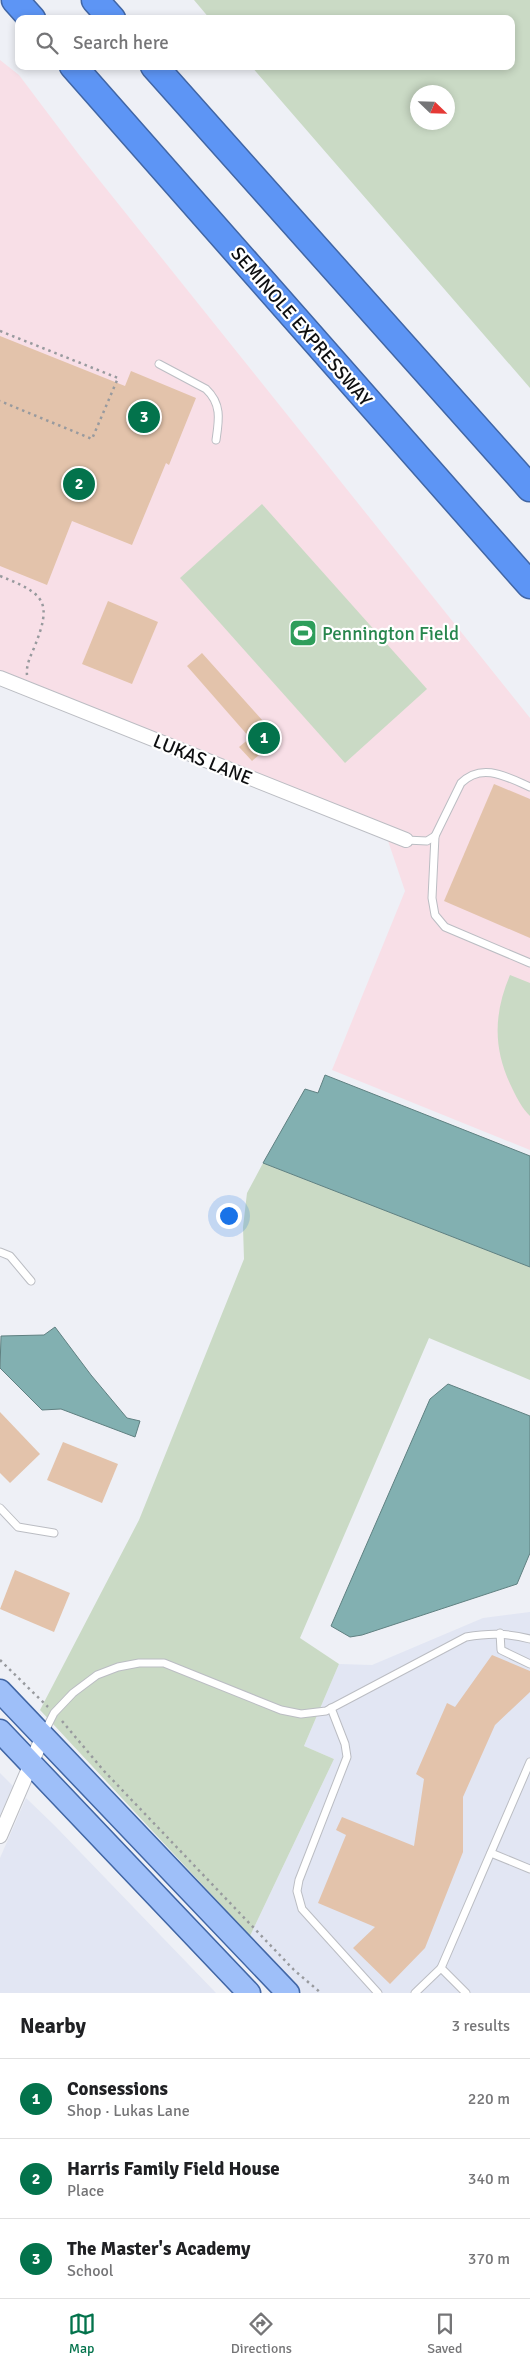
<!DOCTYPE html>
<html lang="en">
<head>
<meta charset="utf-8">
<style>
	body { margin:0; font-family:Signika,sans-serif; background:#f2f2f2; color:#202124 }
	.compass { position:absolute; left:410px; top:85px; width:45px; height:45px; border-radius:50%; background:#fff; box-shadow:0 2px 8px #0003; rotate:113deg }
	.you { position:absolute; left:228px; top:1215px; width:18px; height:18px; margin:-12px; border:4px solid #fff; border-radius:50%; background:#1a73e8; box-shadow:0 0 0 8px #1a73e833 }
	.badge { display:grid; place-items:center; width:32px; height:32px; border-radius:50%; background:#03734c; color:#fff; font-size:16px; font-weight:700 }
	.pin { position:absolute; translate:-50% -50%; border:2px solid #fff; box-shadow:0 1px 5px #0006 }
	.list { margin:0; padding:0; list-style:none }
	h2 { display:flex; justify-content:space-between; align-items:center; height:65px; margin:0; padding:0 20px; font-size:21px }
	h2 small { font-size:16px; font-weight:400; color:#757577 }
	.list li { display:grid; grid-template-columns:32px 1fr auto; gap:15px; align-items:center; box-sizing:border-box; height:80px; padding:0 20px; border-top:1px solid #e0e0e0 }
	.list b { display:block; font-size:19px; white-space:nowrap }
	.list p { margin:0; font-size:16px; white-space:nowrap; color:#757577 }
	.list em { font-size:16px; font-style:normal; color:#757577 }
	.icon { flex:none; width:28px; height:28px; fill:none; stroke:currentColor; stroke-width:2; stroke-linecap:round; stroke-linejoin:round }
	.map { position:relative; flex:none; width:530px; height:1993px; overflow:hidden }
	.search { position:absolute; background:#fff; box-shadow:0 2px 8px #0003; left:15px; right:15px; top:15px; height:55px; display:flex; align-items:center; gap:12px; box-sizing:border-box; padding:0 18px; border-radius:10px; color:#757577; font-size:19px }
	.sheet { height:305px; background:#fff }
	nav { display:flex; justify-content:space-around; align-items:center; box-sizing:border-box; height:70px; border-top:1px solid #e0e0e0; background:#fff; font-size:14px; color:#757577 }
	nav a { display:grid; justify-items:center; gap:2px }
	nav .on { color:#03734c }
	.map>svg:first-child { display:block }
</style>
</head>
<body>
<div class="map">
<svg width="530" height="1993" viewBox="0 0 530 1993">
	<rect width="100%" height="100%" fill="#eef0f6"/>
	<g fill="#e2e6f3">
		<path d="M530 1612V1993H302L250 1936 334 1759 304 1746 339 1664 372 1665 483 1618Z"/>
		<path d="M0 1773 13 1786 0 1816Z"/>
		<path d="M26 1798 55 1826 216 1993H0V1858Z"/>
	</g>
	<path fill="#f8dfe7" d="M0 60 19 75 80 156 530 718V1150L332 1070 405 891 385 832 0 678Z"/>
	<g fill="#cadac5" fill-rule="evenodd">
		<path d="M194 0H530V388L251 66H511V19H210ZM448 92V122H418V92Z"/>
		<path d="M262 504 427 689 345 763 180 578Z"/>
		<path d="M510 975 530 983V1116C522 1108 518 1100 513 1090 493 1051 493 1015 510 975Z"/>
		<path d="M263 1163 530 1267V1380L429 1338 300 1638 339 1664 304 1746 334 1759 250 1936 40 1710 139 1520 244 1259 243 1227 247 1193Z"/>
	</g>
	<g fill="#82b0b1" stroke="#5f8081">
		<path d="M325 1075 530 1156V1267L263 1163 305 1089 318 1093Z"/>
		<path d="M55 1327 91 1375 127 1418 140 1421 135 1437 61 1409 42 1410 0 1368 1 1336 44 1335Z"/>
		<path d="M448 1384 530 1416V1553L517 1584 362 1635 350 1637 331 1626 430 1399Z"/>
	</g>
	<g fill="#e3c3ab">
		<path d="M0 336 125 386 131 371 196 398 169 465 166 463 132 545 72 521 47 585 0 566Z"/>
		<path d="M108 601 158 622 132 684 82 664Z"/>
		<path d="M202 653 263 721 258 727 272 744 252 761 239 747 250 738 187 666Z"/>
		<path d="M494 784 530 799V938L444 901Z"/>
		<path d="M0 1412 40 1454 10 1483 0 1473Z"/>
		<path d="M63 1442 118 1464 102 1503 47 1480Z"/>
		<path d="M15 1570 70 1593 54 1632 0 1609Z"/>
		<path d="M492 1655 530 1671V1692L495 1725 463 1797V1852L425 1948 390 1984 353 1948 375 1927 318 1903 346 1835 336 1830 342 1817 414 1846 424 1779 416 1774 447 1703 455 1707Z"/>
	</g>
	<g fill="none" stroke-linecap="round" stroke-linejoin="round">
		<defs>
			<g id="service">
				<path d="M159 364 206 389C222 404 219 420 216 440"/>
				<path d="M530 787C507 777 482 762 461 783L435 836 432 898 435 915 445 927 530 963"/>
				<path d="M406 840 427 841 435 836"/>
				<path d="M0 1252 10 1256 31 1281"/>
				<path d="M0 1508 18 1527 54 1533"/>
				<path d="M500 1633 501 1650 530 1664"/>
				<path d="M331 1708 345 1744 347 1757 299 1880 297 1891 302 1909 378 1993"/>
				<path d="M44 1733 54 1713 73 1693 97 1675 118 1667 139 1663H164L281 1710 301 1714 326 1711 466 1637C489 1633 507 1633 530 1639"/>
				<path d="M491 1853 530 1869"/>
				<path d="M441 1968 466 1993"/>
				<path d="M415 1993 441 1968 530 1762"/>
			</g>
			<g id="minor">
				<path d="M0 678 406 840"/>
				<path d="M0 1836 43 1736"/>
			</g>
			<g id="primary">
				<path d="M0 1691 288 1993"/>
				<path d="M0 1731 249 1993"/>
			</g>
			<g id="motorway">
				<path d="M15 0 32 19"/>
				<path d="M95 0 112 19"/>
				<path d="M73 66 530 585"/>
				<path d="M154 66 530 488"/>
			</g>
		</defs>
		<use href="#service" stroke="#bbbdc3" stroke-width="9"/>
		<use href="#minor" stroke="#bbbdc3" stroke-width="16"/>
		<use href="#primary" stroke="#4166a5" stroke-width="25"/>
		<use href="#motorway" stroke="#4166a5" stroke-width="29"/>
		<g stroke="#989a9e" stroke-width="2.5" stroke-dasharray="2.5 4" stroke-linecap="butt">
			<path d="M0 331 118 378 92 439 0 401"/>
			<path d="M0 576C45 594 53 601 34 648 30 657 26 666 27 675"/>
			<path d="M0 1660 48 1707"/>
			<path d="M62 1721 104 1771 294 1970 321 1993"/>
		</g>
		<use href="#service" stroke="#fff" stroke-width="7"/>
		<use href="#minor" stroke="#fff" stroke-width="14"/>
		<use href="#primary" stroke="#9ebff9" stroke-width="22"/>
		<use href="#motorway" stroke="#5d95f5" stroke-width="26"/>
	</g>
	<defs>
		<symbol id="stadium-square" viewBox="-11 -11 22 22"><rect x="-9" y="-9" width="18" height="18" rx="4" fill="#2e9e5b" stroke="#fff"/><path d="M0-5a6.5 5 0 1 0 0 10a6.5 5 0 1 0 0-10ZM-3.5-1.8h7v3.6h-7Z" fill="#fff"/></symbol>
	</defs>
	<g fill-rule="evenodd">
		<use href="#stadium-square" x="287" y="617" width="32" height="32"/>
	</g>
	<g text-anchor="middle" stroke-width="4.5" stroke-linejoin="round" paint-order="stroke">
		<g font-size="19" fill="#0e0f11" stroke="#fff">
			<text transform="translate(302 326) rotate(49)" y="7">SEMINOLE EXPRESSWAY</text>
			<text transform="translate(203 759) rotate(22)" y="7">LUKAS LANE</text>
		</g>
		<g font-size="19" fill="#27864d" stroke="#fff" text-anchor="start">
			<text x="322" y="640">Pennington Field</text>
		</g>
	</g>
</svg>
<svg class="compass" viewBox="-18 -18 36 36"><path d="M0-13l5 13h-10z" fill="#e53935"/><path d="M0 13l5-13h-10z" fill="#757577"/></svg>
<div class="you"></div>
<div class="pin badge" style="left:264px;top:738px">1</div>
<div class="pin badge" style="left:79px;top:484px">2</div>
<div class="pin badge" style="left:144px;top:417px">3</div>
<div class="search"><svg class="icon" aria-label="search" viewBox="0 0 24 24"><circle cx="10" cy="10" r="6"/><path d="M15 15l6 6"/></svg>Search here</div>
</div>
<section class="sheet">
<h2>Nearby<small>3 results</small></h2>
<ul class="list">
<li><span class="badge">1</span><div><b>Consessions</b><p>Shop · Lukas Lane</p></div><em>220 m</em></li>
<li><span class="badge">2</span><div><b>Harris Family Field House</b><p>Place</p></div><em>340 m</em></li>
<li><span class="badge">3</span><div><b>The Master's Academy</b><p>School</p></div><em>370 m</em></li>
</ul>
</section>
<nav>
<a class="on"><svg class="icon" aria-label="map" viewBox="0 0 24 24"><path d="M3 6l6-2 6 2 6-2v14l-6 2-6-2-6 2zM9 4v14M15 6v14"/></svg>Map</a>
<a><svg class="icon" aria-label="directions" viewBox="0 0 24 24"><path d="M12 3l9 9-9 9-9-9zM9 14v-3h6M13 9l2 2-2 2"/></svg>Directions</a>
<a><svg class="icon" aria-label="saved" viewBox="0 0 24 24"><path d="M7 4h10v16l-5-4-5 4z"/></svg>Saved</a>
</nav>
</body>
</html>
